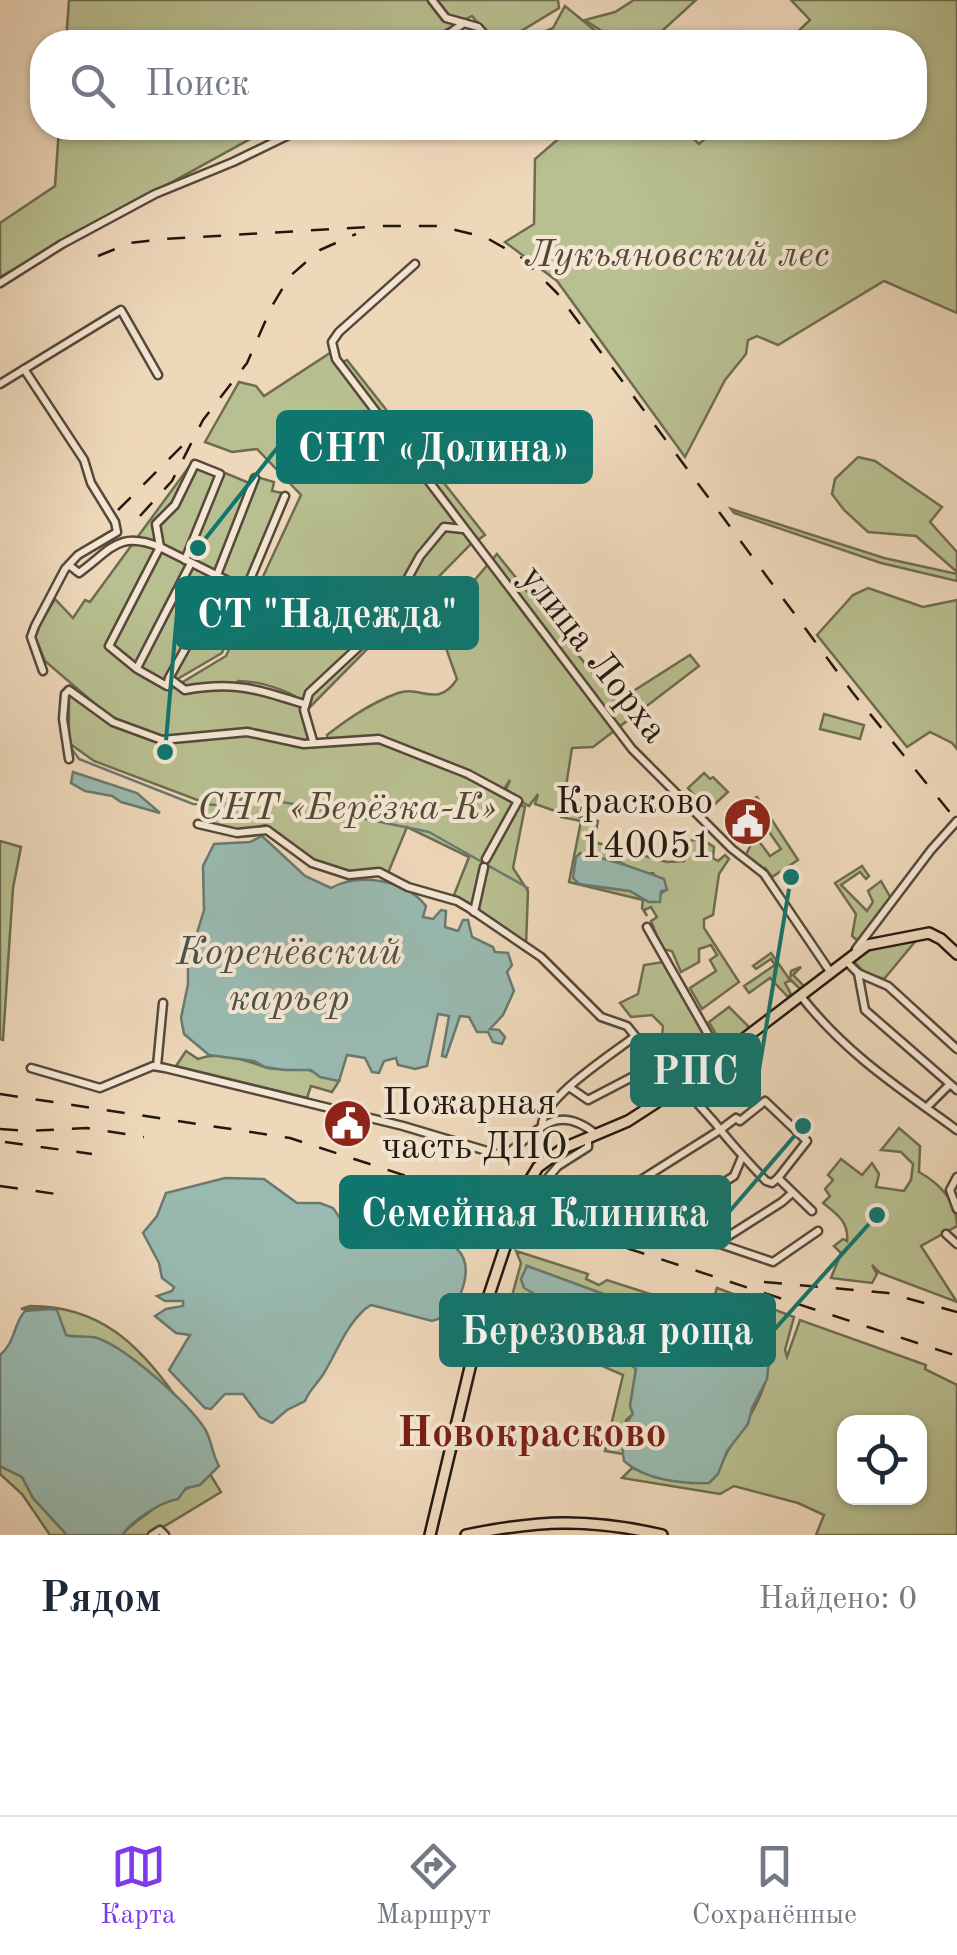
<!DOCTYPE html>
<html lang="ru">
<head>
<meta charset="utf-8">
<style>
	body { margin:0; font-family:"Old Standard TT",serif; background:#f6f6f7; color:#1f2937 }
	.controls { position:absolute; right:30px; bottom:30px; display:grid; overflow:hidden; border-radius:20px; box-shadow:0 2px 8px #0004 }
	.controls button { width:90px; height:90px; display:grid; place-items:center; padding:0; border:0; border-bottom:2px solid #e0e1e3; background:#fff; color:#1f2937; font:50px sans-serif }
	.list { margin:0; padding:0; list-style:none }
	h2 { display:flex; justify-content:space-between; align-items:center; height:130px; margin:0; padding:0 40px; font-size:42px }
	h2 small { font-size:32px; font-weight:400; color:#747a83 }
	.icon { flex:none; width:55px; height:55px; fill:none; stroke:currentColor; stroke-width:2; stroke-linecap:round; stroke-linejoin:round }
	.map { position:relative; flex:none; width:957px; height:1535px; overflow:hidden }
	.search { position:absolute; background:#fff; box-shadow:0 2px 8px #0004; left:30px; right:30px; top:30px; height:110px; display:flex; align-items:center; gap:25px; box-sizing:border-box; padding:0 35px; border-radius:40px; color:#747a83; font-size:38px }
	.sheet { height:280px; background:#fff }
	nav { display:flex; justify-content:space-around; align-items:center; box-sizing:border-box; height:140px; border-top:2px solid #e0e1e3; background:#fff; font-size:28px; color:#747a83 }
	nav a { display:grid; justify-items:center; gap:5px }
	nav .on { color:#7c3aed }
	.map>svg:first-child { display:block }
</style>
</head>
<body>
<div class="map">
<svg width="957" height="1535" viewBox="0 0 957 1535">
	<rect width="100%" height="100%" fill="#eed8ba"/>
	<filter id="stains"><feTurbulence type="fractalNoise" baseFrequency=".002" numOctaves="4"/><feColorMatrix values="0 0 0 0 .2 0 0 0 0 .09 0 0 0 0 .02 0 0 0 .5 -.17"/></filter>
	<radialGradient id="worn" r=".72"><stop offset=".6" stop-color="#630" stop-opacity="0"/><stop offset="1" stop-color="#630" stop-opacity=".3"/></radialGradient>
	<g fill="#b8bf90" stroke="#6e6c50" stroke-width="2.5" fill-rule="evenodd">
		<path d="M69 0H558L559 8 503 42H494L472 16 423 42H66Z"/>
		<path d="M634 0H696L650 42H618L585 20 615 12Z"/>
		<path d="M791 0H957V313L884 281 778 345 757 336 748 340 746 354 725 380 685 457 557 281 505 242 534 224 535 159 564 134 559 128H683L699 144 717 128H914V42H787L810 20Z"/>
		<path d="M565 6 609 42H521L553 28Z"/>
		<path d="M59 128H270L0 277V223L55 186Z"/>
		<path d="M330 353 473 542 309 708C296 691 259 681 238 681V688L299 705 309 737 307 741 245 729 161 738 115 721 45 661 34 634 55 599 73 618 85 600 90 602 194 460 254 485 257 477 274 482 272 491 288 494 222 653 174 681 171 689 226 656 301 495 257 449 232 452 205 442 239 382 256 386 264 396Z"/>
		<path d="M347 360 485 535 475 542 343 362Z"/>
		<path d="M858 457 875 461 942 507 930 522 957 552V572L916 536 868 532 844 510 832 494 835 479Z"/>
		<path d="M731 509 884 558 957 574V581L881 563 734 513Z"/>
		<path d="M497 554 616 702 690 655 699 666 593 747 572 748 562 812 598 821 594 842 667 862 684 861 686 842 700 838 714 847 713 858 718 861 725 855 729 859 719 874 713 915 704 919V928L739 982 702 1009 690 988 716 971 710 960 717 955 711 945 699 949V962L681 972 672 951 662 949 651 921 657 917 651 907 644 910 647 916 642 908 643 900 569 882 581 821 561 817V813L535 804 538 794 529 806 505 792 510 780 504 789 470 772 379 737 328 740 327 735C350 717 371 703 398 693 420 685 438 709 457 679L446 648 431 631ZM614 860 646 874 653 873 666 890 649 902 630 891 579 884Z"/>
		<path d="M868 588 923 607 957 600V749L952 743 930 732 907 747 817 635 853 595Z"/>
		<path d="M69 691 112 723 161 741 247 734 306 747 322 743 375 742 436 763 525 807 513 868 528 891 526 945 454 895 469 857 407 827 388 873C368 867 366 874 349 872 318 870 288 843 265 825L241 831 200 821 203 802 94 761 69 743Z"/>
		<path d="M824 714 864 725 860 739 820 729Z"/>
		<path d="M704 773 710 779 713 777 728 792 703 815 688 799 693 794 688 788Z"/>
		<path d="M757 797 798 860 772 877 765 868H762L746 855 752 842 758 840 770 856 781 849 748 802Z"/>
		<path d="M0 841 21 847 13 888 3 1040 0 1039Z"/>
		<path d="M862 866 869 876 866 879 860 872 841 885 867 911 873 902 868 891 881 881 892 900 858 941 852 936 856 914 835 883Z"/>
		<path d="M919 937 884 979 865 973 851 959 869 947Z"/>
		<path d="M771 953 790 980 791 971 801 967 793 975 804 986 800 989 791 980 785 983 791 994 788 997 770 978 749 993 744 986 775 965 771 959 756 969 753 966Z"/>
		<path d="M663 962 715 1053 713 1062 690 1071 681 1062 686 1053 684 1042 680 1043 677 1052 662 1036 663 1026 652 1015 631 1017 620 1003 638 994 644 965Z"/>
		<path d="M729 1007 750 1028 724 1048 709 1022Z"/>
		<path d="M186 1051 198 1059C221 1050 246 1061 268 1068 282 1071 296 1066 309 1070 319 1074 327 1078 339 1081L332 1092 311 1086 307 1098 176 1066Z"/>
		<path d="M899 1128 920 1146 919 1172C939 1183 957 1201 957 1226L921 1246 957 1302 880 1273 872 1265 877 1274 872 1283 831 1278 841 1253 834 1246 843 1239 847 1241C849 1222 837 1214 823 1203L830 1196 825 1189 833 1180 828 1175 841 1159 862 1175 872 1163 879 1174 876 1187 904 1191 911 1180 913 1164 901 1152 881 1150Z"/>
		<path d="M516 1251 588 1274 586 1279 599 1285 607 1280 706 1312 711 1307 717 1288 794 1317 785 1350 787 1357 800 1320 926 1365 925 1369 957 1385V1535H816L824 1515 798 1503 734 1486 720 1494 622 1478 632 1468 656 1477 709 1482C720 1473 722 1460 729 1449 746 1422 772 1388 768 1353L757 1340 744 1335 685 1322 629 1298 606 1295 527 1266 536 1305 530 1307 518 1302 514 1309 509 1307 521 1263ZM844 1422H920V1498H844Z"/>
		<path d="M30 1306C99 1306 138 1343 176 1397L79 1340 66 1337 51 1309H21Z"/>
		<path d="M578 1343C596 1354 622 1355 636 1369L630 1406 633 1414 626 1420 623 1454 605 1451 623 1375 568 1351Z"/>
		<path d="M0 1466 22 1477 33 1498 67 1535H50L22 1494 0 1474Z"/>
		<path d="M210 1474 221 1492 150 1535H122C129 1525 170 1497 182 1491 194 1485 201 1484 210 1474Z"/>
	</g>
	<g fill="#99bab0" stroke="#6a7970" stroke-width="2.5">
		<path d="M73 772 137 793 160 813 121 802 112 796 85 791 71 783Z"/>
		<path d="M262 836 305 876 331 888C359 873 405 879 426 906L423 917 433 919 441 910 446 911 445 927 458 931 463 920H468L472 937 493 947 495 952 508 953 512 965 507 972 514 991 503 1015 490 1029 499 1030 505 1037 502 1044 493 1042 488 1032H477L469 1017 460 1016 446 1057 442 1056 449 1016 438 1014 427 1066 415 1069 398 1065 396 1058 384 1061 379 1073 372 1072 365 1058 347 1055 339 1081 320 1077 311 1070H285L265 1067 254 1061 209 1055 184 1034 181 1018 188 984V963L204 910 203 866 214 844 250 842Z"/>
		<path d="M580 853C610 859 638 869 664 879L667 890 661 891 660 902H649L630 891 579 884 573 878 576 857Z"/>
		<path d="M225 1178 264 1179 297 1203H320L333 1208 340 1218 344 1233C367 1224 390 1225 413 1232 428 1237 446 1238 457 1249 476 1267 460 1298 450 1315L432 1321 379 1307 371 1305 365 1309C345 1327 337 1352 324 1373 318 1383 309 1390 305 1401L287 1410 272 1423 260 1417 243 1394H225L211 1409 205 1408 169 1370 190 1335 176 1333 155 1316 166 1309 183 1306V1301H165L157 1296 172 1291 174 1287 162 1278 159 1263 143 1233 157 1216 166 1193Z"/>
		<path d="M527 1266 606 1295 629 1298 684 1322 744 1335 764 1345 769 1361 767 1379 752 1408 748 1424 727 1451 718 1474 709 1483C682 1484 645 1480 624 1461 621 1446 623 1425 633 1414L630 1406 636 1369C622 1355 596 1354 578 1343L580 1339 577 1333 514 1309 517 1302 530 1307 536 1305 533 1293 524 1288 521 1279Z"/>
		<path d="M51 1309 57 1310 66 1335C76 1338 87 1335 97 1338 127 1348 188 1403 205 1429 212 1441 212 1454 219 1466L200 1485 186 1488 178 1499C160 1502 133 1520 122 1535H67L33 1498 22 1477 0 1466V1355C16 1342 13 1324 25 1311Z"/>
	</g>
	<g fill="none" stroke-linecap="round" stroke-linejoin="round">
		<path stroke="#6a7970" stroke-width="2.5" d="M71 748 79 759 193 804 220 805 246 798 288 803 429 832 528 888"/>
		<defs>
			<g id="minor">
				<path d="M432 0 446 18 478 27 491 42"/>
				<path d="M437 42 464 23"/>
				<path d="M415 264 339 332 332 342 336 359 632 749 732 849 764 874 831 973"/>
				<path d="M0 283 62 244 155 194 233 162 303 128"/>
				<path d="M24 369 84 460 91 483 115 522 117 532 78 555 65 569 35 626 31 637 43 671"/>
				<path d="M0 384 121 310 158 375"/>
				<path d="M160 547 156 524 175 505 195 464 220 474 185 560"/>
				<path d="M69 565 79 573C111 550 118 530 160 547"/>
				<path d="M217 575 255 478"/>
				<path d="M224 579 246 589 285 496"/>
				<path d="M137 668 191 563"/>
				<path d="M169 678 224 579 160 547 109 646 137 669 167 686 169 678 185 690C234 681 258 689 304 704"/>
				<path d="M313 741 304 710 309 693 367 639 387 616 420 556 444 527 463 529"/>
				<path d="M69 759 63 719 65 694 69 690 113 722 162 740 247 732 304 744 379 739 468 774 518 801 486 859"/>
				<path d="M198 824 237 833 267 830 312 863 349 875 379 872 408 887 457 901 469 908 541 957 601 1017 627 1026 678 1089"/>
				<path d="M474 912 484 867"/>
				<path d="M647 927 721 1057"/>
				<path d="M856 949 931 850 957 821"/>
				<path d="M846 961 858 973 888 986 957 1049"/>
				<path d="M858 973 865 1010 957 1090"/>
				<path d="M800 995C846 1054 898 1087 957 1130"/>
				<path d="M157 1066 163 1003"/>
				<path d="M31 1068 100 1088 153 1066 165 1068 403 1126 497 1154H506C539 1132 555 1101 596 1134"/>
				<path d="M569 1087 588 1100 659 1063"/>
				<path d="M927 1107 949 1085"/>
				<path d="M542 1125C543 1098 612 1054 634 1037"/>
				<path d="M588 1139V1147L558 1166 546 1180 658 1223 773 1262 818 1231"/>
				<path d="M957 1177 950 1190 957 1209"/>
				<path d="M778 1178 812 1211"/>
				<path d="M606 1202 720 1130 736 1118 740 1121 765 1101 807 1141 778 1178 772 1183 766 1181C748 1162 731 1144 715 1123L682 1086"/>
				<path d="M658 1223 734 1176 742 1157"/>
				<path d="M946 1234 957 1244"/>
				<path d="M716 1244 782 1202 792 1193"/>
				<path d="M152 1535 160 1530 165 1535"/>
			</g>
			<g id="major">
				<path d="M430 1535 483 1313 524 1190 538 1167 564 1148 628 1121 682 1086 867 945 929 933 941 939 957 954"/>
				<path d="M466 1535C539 1520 589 1518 662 1535"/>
			</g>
		</defs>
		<use href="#minor" stroke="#56483b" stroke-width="11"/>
		<use href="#major" stroke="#231811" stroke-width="14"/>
		<use href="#minor" stroke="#f4e6d2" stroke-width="6"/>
		<use href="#major" stroke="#eed8ba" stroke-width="9"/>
		<g stroke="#231811" stroke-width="2.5" stroke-dasharray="18 18" stroke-linecap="butt">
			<path d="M98 256 130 243 165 239 384 226H438L485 237 522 258 557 293 853 693 957 821"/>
			<path d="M118 510 185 443"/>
			<path d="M140 516 172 481 203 420 247 363 272 306 290 276 320 250 356 234"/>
			<path d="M0 1094 290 1138 957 1356"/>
			<path d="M0 1129 28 1131 87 1128 144 1137"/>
			<path d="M5 1142 92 1154"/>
			<path d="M0 1186 70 1196"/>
			<path d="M764 1282 888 1293 957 1312"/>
		</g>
	</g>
	<defs>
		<symbol id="civic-disc" viewBox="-11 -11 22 22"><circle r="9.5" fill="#8f2418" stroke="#f4e6d2"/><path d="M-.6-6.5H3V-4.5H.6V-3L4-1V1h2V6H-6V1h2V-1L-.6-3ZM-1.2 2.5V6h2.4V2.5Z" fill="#fff"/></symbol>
	</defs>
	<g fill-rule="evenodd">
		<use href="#civic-disc" x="720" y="794" width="55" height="55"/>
		<use href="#civic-disc" x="320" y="1096" width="55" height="55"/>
	</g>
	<g text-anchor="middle" stroke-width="8" stroke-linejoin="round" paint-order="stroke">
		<g font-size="38" font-style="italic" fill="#504a37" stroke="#f4e6d2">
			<text x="677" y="266">Лукьяновский лес</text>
			<text x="347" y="819">СНТ «Берёзка-К»</text>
		</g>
		<g font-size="38" fill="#231811" stroke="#f4e6d2">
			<text transform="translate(595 653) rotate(52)" y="13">улица Лорха</text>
		</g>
		<g font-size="38" fill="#231811" stroke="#f4e6d2" text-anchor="end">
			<text x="713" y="813">Красково<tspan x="713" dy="44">140051</tspan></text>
			<text x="382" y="1114" text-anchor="start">Пожарная<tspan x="382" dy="44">часть ДПО</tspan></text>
		</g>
		<g font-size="40" font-style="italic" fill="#4c5149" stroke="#f4e6d2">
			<text x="289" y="964">Коренёвский<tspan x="289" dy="46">карьер</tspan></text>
		</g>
		<g font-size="42" font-weight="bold" fill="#7a1f14" stroke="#f4e6d2">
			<text x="532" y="1446">Новокрасково</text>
		</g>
	</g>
	<path fill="none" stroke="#0f766e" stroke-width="4" d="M198 548L278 447M165 752L177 613M791 877L759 1070M803 1126L729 1212M877 1215L774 1330"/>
	<g fill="#0f766e" stroke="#f4e6d2" stroke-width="4">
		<circle cx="198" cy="548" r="10"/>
		<circle cx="165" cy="752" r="10"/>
		<circle cx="791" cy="877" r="10"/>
		<circle cx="803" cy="1126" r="10"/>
		<circle cx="877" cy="1215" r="10"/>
	</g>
	<g fill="#0f766e" stroke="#0f766e" stroke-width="4">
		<rect x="278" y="412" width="313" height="70" rx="10"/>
		<rect x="177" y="578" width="300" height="70" rx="10"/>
		<rect x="632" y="1035" width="127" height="70" rx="10"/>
		<rect x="341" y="1177" width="388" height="70" rx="10"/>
		<rect x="441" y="1295" width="333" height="70" rx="10"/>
	</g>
	<g font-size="40" text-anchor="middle" font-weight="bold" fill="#fff">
		<text x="434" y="461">СНТ «Долина»</text>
		<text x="327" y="627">СТ "Надежда"</text>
		<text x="695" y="1084">РПС</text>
		<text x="535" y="1226">Семейная Клиника</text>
		<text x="607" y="1344">Березовая роща</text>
	</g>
	<rect width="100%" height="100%" filter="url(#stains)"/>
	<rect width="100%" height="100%" fill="url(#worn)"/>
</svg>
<div class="controls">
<button><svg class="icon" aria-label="locate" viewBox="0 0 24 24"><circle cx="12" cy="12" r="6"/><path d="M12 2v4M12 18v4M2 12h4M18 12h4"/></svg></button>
</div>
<div class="search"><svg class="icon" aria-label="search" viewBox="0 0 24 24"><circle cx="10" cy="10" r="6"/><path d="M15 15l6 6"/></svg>Поиск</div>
</div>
<section class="sheet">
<h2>Рядом<small>Найдено: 0</small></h2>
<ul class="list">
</ul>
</section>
<nav>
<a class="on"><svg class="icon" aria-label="map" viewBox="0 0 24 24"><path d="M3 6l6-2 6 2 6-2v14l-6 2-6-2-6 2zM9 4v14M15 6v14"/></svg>Карта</a>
<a><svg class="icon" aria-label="directions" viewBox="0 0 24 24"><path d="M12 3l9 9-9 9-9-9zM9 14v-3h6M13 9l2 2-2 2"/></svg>Маршрут</a>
<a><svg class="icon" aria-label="saved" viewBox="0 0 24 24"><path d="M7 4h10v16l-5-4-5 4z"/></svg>Сохранённые</a>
</nav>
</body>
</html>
